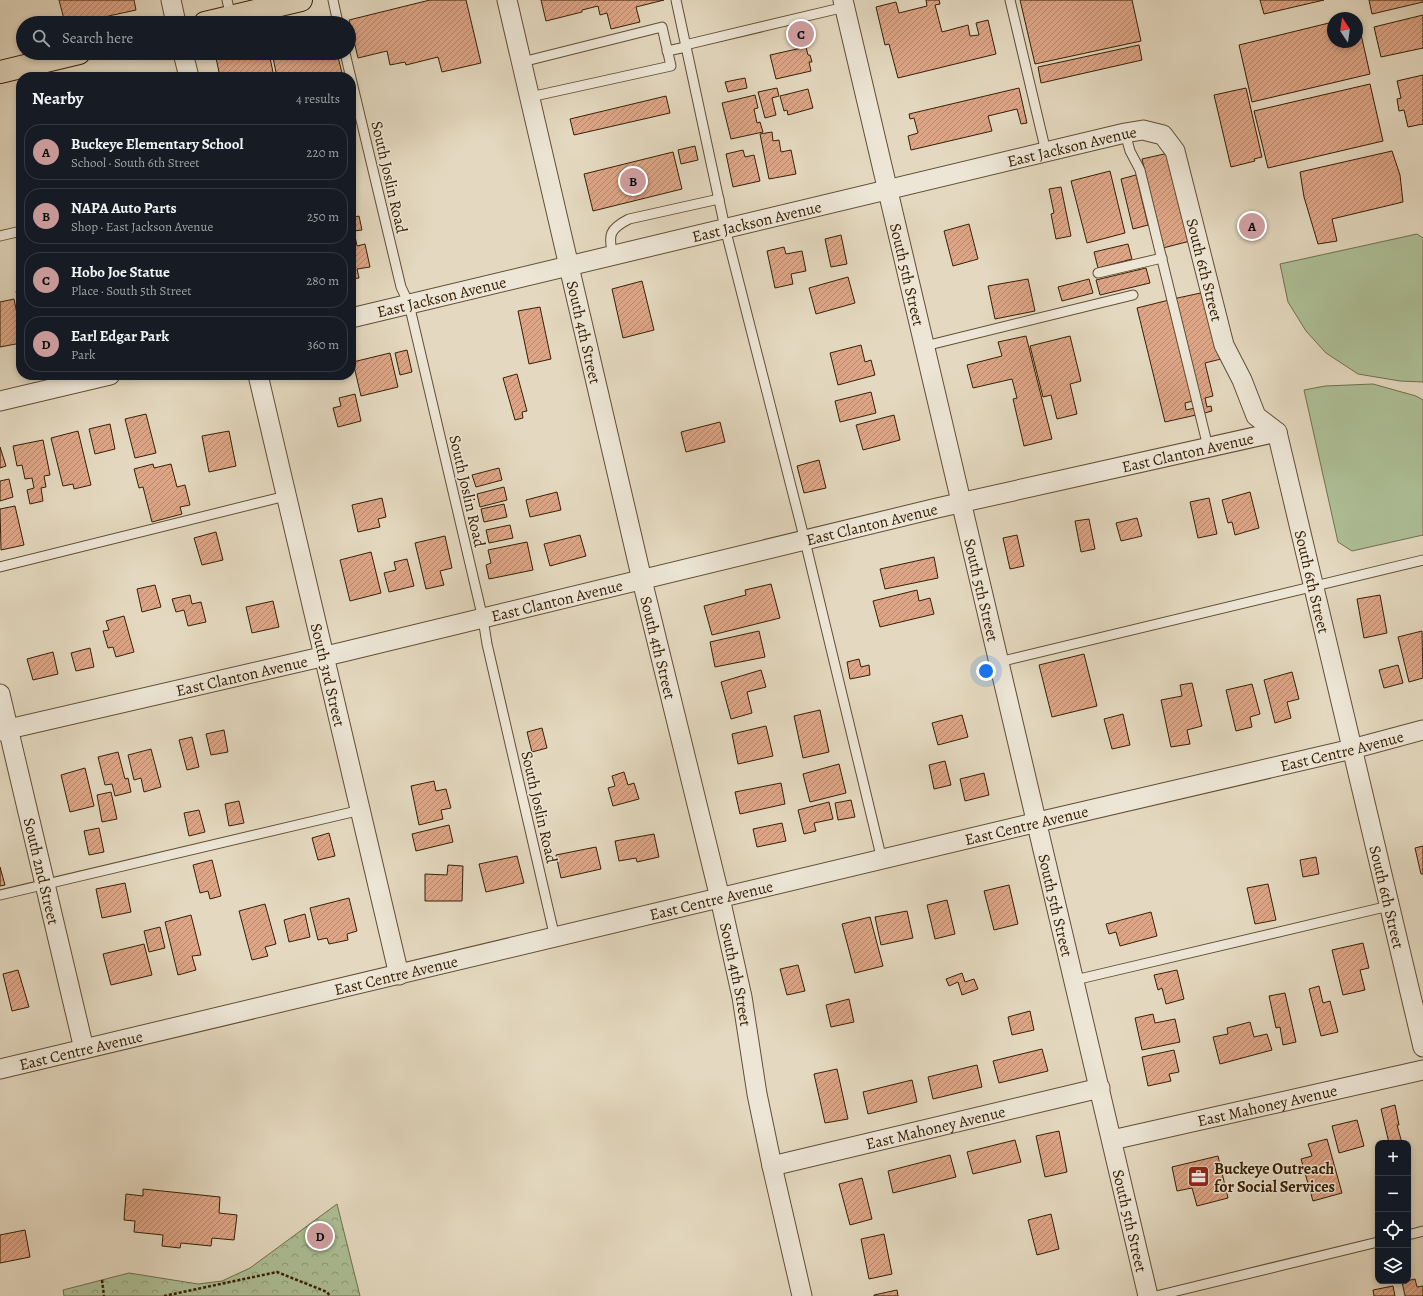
<!DOCTYPE html>
<html lang="en">
<head>
<meta charset="utf-8">
<style>
	body { margin:0; font-family:Alegreya,serif; background:#20242c; color:#f1f3f6 }
	.controls { position:absolute; right:12px; bottom:12px; display:grid; overflow:hidden; border-radius:8px; box-shadow:0 2px 6px #0003 }
	.controls button { width:36px; height:36px; display:grid; place-items:center; padding:0; border:0; border-bottom:1px solid #363941; background:#171b24; color:#f1f3f6; font:20px sans-serif }
	.compass { position:absolute; left:1327px; top:12px; width:36px; height:36px; border-radius:50%; background:#171b24; box-shadow:0 2px 6px #0003; rotate:347deg }
	.you { position:absolute; left:986px; top:671px; width:14px; height:14px; margin:-10px; border:3px solid #fff; border-radius:50%; background:#1a73e8; box-shadow:0 0 0 6px #1a73e833 }
	.badge { display:grid; place-items:center; width:26px; height:26px; border-radius:50%; background:#c59692; color:#111; font-size:13px; font-weight:700 }
	.pin { position:absolute; translate:-50% -50%; border:2px solid #fff; box-shadow:0 1px 4px #0006 }
	.list { margin:0; padding:0; list-style:none }
	h2 { display:flex; justify-content:space-between; align-items:center; height:52px; margin:0; padding:0 16px; font-size:17px }
	h2 small { font-size:13px; font-weight:400; color:#9ea1a6 }
	.list li { display:grid; grid-template-columns:26px 1fr auto; gap:12px; align-items:center; box-sizing:border-box; height:56px; margin:0 8px 8px; padding:0 8px; border:1px solid #363941; border-radius:16px }
	.list b { display:block; font-size:15px; white-space:nowrap }
	.list p { margin:0; font-size:13px; white-space:nowrap; color:#9ea1a6 }
	.list em { font-size:13px; font-style:normal; color:#9ea1a6 }
	.icon { flex:none; width:22px; height:22px; fill:none; stroke:currentColor; stroke-width:2; stroke-linecap:round; stroke-linejoin:round }
	.map { position:relative; flex:none; width:1423px; height:1296px; overflow:hidden }
	.search { position:absolute; background:#171b24; box-shadow:0 2px 6px #0003; left:16px; top:16px; width:340px; height:44px; display:flex; align-items:center; gap:10px; box-sizing:border-box; padding:0 14px; border-radius:22px; color:#9ea1a6; font-size:15px }
	.panel { position:absolute; background:#171b24; box-shadow:0 2px 6px #0003; left:16px; top:72px; width:340px; height:308px; border-radius:16px }
	.map>svg:first-child { display:block }
</style>
</head>
<body>
<div class="map">
<svg width="1423" height="1296" viewBox="0 0 1423 1296">
	<defs>
		<pattern id="forest-crowns" width="20" height="18" patternUnits="userSpaceOnUse"><rect width="20" height="18" fill="#aec097"/><path d="M2 6a3 3 0 1 1 6 0M12 15a3 3 0 1 1 6 0" fill="none" stroke="#8e9c79"/></pattern>
		<pattern id="building-hatch" width="6" height="6" patternUnits="userSpaceOnUse"><rect width="6" height="6" fill="#dea687"/><path d="M-1 1l2-2M0 6l6-6M5 7l2-2" fill="none" stroke="#b5876c"/></pattern>
	</defs>
	<rect width="100%" height="100%" fill="#e4d9c0"/>
	<filter id="stains"><feTurbulence type="fractalNoise" baseFrequency=".005" numOctaves="4"/><feColorMatrix values="0 0 0 0 .2 0 0 0 0 .09 0 0 0 0 .02 0 0 0 .5 -.17"/></filter>
	<radialGradient id="worn" r=".72"><stop offset=".6" stop-color="#630" stop-opacity="0"/><stop offset="1" stop-color="#630" stop-opacity=".3"/></radialGradient>
	<g fill="#aec097" stroke="#72704e">
		<path d="M1417 234 1423 238V382L1400 381 1358 374 1326 353 1306 331 1288 302 1280 264Z"/>
		<path d="M1373 384 1416 396 1423 400V535L1352 551 1338 542 1304 390 1325 386Z"/>
	</g>
	<path fill="url(#forest-crowns)" stroke="#72704e" d="M337 1204 360 1296H64L63 1290 129 1273 198 1284 222 1281 250 1268Z"/>
	<g fill="url(#building-hatch)" stroke="#362005">
		<path d="M59 0H134L136 10 77 23H65Z"/>
		<path d="M430 0H466L481 63 442 72 438 57 406 65 405 62 390 65 387 51 358 58 349 20Z"/>
		<path d="M541 0H664L636 7 640 22 611 29 607 13 600 15 598 6 582 10V12L546 21Z"/>
		<path d="M926 0H939L940 4 935 5 942 32 968 25 970 36 979 35 976 23 988 20 996 54 898 78 889 44 885 45 876 7 896 2 899 13 927 6Z"/>
		<path d="M1020 0H1132L1141 41 1035 64Z"/>
		<path d="M1260 0H1324L1264 14Z"/>
		<path d="M1369 0H1423V2L1372 14Z"/>
		<path d="M1423 15V48L1381 57 1374 27Z"/>
		<path d="M1357 17 1370 74 1252 102 1239 45 1333 22V42H1357V18H1352Z"/>
		<path d="M1139 45 1142 60 1041 83 1038 67Z"/>
		<path d="M806 47 808 55H810L812 62H809L811 71 776 79 770 55Z"/>
		<path d="M215 53H269L274 77H220Z"/>
		<path d="M272 53H337L343 77H277Z"/>
		<path d="M1423 75V124L1408 127 1404 110 1399 111 1397 99 1401 98 1397 81Z"/>
		<path d="M745 78 747 88 728 92 725 82Z"/>
		<path d="M1370 84 1383 141 1268 168 1254 111Z"/>
		<path d="M777 88 779 96 772 98 776 115 765 118 758 92Z"/>
		<path d="M1019 88 1027 123 1021 124 1017 109 988 116 992 131 911 150 908 136 918 133 914 118 910 119 909 114Z"/>
		<path d="M1246 88 1262 157 1254 159 1255 161 1231 167 1214 95Z"/>
		<path d="M808 89 813 108 788 115 787 110 784 111 780 96Z"/>
		<path d="M755 95 758 108 754 109 757 123 760 122 763 132 731 139 722 103Z"/>
		<path d="M666 96 670 113 574 135 570 119Z"/>
		<path d="M772 132 773 141 779 140 781 152 791 150 796 174 769 179 760 134Z"/>
		<path d="M695 146 698 160 681 164 678 150Z"/>
		<path d="M743 150 745 157 754 155 760 181 733 187 726 154Z"/>
		<path d="M1392 151 1400 175 1403 202 1332 219 1337 241 1318 244 1304 197 1300 172Z"/>
		<path d="M673 152 682 189 593 211 584 174Z"/>
		<path d="M1173 152 1194 240 1163 248 1142 159Z"/>
		<path d="M1110 171 1125 233 1087 243 1071 181Z"/>
		<path d="M1136 175 1148 225 1133 229 1121 179Z"/>
		<path d="M1061 187 1071 236 1056 239 1051 214 1054 213 1049 189Z"/>
		<path d="M351 200 355 217 359 216 362 230 354 231 357 246 365 244 370 267 357 269 359 278 351 279Z"/>
		<path d="M969 224 978 259 953 266 944 231Z"/>
		<path d="M841 235 847 264 831 267 825 239Z"/>
		<path d="M1128 244 1132 259 1098 268 1094 252Z"/>
		<path d="M784 247 786 254 802 251 806 271 791 274 793 284 775 288 767 251Z"/>
		<path d="M1146 268 1150 283 1100 295 1096 280Z"/>
		<path d="M848 277 855 303 816 314 809 288Z"/>
		<path d="M1028 279 1035 311 995 319 988 286Z"/>
		<path d="M1089 279 1093 293 1062 301 1058 287Z"/>
		<path d="M642 281 654 330 623 338 612 289Z"/>
		<path d="M21 290V311L16 291Z"/>
		<path d="M1205 292 1221 359 1205 363 1213 396 1205 398 1207 407 1211 406 1212 411 1201 414 1173 299Z"/>
		<path d="M14 299 21 333V343L0 347V302Z"/>
		<path d="M1169 300 1193 401 1185 403 1186 410 1195 408 1196 415 1165 422 1137 308Z"/>
		<path d="M540 307 551 359 529 364 518 311Z"/>
		<path d="M1026 336 1052 439 1024 446 1013 399 1017 398 1012 379 973 388 967 365 1002 356 998 342Z"/>
		<path d="M1070 336 1081 381 1070 384 1077 414 1057 419 1051 395 1043 397 1030 346Z"/>
		<path d="M861 345 865 362 871 360 875 375 838 385 830 353Z"/>
		<path d="M407 350 412 372 400 375 395 353Z"/>
		<path d="M390 353 398 387 361 396 353 362Z"/>
		<path d="M517 374 527 411 522 412 523 418 515 420 503 378Z"/>
		<path d="M871 392 876 413 840 422 835 401Z"/>
		<path d="M355 394 361 421 338 427 333 408 341 406 339 398Z"/>
		<path d="M146 414 156 453 135 458 125 419Z"/>
		<path d="M894 415 900 440 863 450 856 425Z"/>
		<path d="M720 422 725 442 686 452 681 432Z"/>
		<path d="M110 424 115 449 95 454 89 429Z"/>
		<path d="M78 431 91 485 74 489 73 484 63 486 51 438Z"/>
		<path d="M229 431 236 466 209 472 202 436Z"/>
		<path d="M43 440 50 475 44 476 46 487 41 488 43 501 30 504 27 490 34 488 32 478 25 479 22 465 17 466 13 446Z"/>
		<path d="M0 447 6 466 0 468Z"/>
		<path d="M819 460 826 488 804 493 797 466Z"/>
		<path d="M153 464 154 468 171 464 177 487 185 485 190 505 180 507 182 514 152 522 143 487 139 488 134 469Z"/>
		<path d="M499 468 502 480 476 487 472 475Z"/>
		<path d="M9 479 13 497 0 501V481Z"/>
		<path d="M504 487 507 500 480 507 477 494Z"/>
		<path d="M557 492 561 510 530 517 526 500Z"/>
		<path d="M1250 492 1259 528 1235 535 1232 522 1228 523 1222 500Z"/>
		<path d="M382 498 386 517 378 519 380 527 358 532 352 505Z"/>
		<path d="M1209 498 1217 534 1198 538 1190 502Z"/>
		<path d="M504 504 507 517 484 522 481 509Z"/>
		<path d="M15 506 24 545 1 550 0 509Z"/>
		<path d="M1137 518 1142 536 1121 541 1116 523Z"/>
		<path d="M1089 519 1095 549 1081 552 1075 521Z"/>
		<path d="M510 525 513 538 489 543 486 530Z"/>
		<path d="M216 532 223 560 202 565 194 538Z"/>
		<path d="M580 535 586 556 550 566 544 544Z"/>
		<path d="M1017 535 1024 566 1010 569 1003 538Z"/>
		<path d="M445 536 452 568 440 571 444 585 426 589 415 543Z"/>
		<path d="M527 542 533 570 489 579 486 565 491 563 488 550Z"/>
		<path d="M371 552 381 593 350 601 340 560Z"/>
		<path d="M934 557 938 578 885 589 880 569Z"/>
		<path d="M407 559 414 586 389 592 384 573 396 570 394 562Z"/>
		<path d="M771 584 780 618 712 635 704 606 746 595 745 590Z"/>
		<path d="M155 585 161 607 142 612 137 589Z"/>
		<path d="M917 590 919 601 930 598 934 614 880 627 873 601Z"/>
		<path d="M190 595 192 604 201 602 206 622 188 626 184 610 176 612 172 599Z"/>
		<path d="M1380 595 1387 633 1364 638 1357 599Z"/>
		<path d="M273 601 279 627 252 633 246 607Z"/>
		<path d="M124 616 134 652 116 657 113 647 108 648 103 631 109 630 106 621Z"/>
		<path d="M759 631 765 657 715 667 710 642Z"/>
		<path d="M1422 631 1423 678 1409 682 1398 637Z"/>
		<path d="M90 648 94 667 76 671 71 653Z"/>
		<path d="M53 652 58 674 33 680 27 659Z"/>
		<path d="M1084 654 1097 706 1052 717 1039 665Z"/>
		<path d="M859 659 861 667 869 665 870 675 850 679 847 662Z"/>
		<path d="M1398 665 1403 683 1384 688 1379 670Z"/>
		<path d="M761 670 766 687 747 692 752 713 731 719 721 682Z"/>
		<path d="M1292 672 1299 699 1287 702 1291 718 1275 723 1264 680Z"/>
		<path d="M1192 683 1202 726 1187 730 1190 744 1171 747 1161 700 1182 696 1180 685Z"/>
		<path d="M1252 684 1260 714 1250 717 1252 727 1236 731 1226 690Z"/>
		<path d="M820 710 829 752 803 758 794 716Z"/>
		<path d="M1123 714 1130 745 1112 749 1104 719Z"/>
		<path d="M962 715 968 737 938 745 932 723Z"/>
		<path d="M766 726 773 756 738 764 732 734Z"/>
		<path d="M542 728 547 748 532 752 527 732Z"/>
		<path d="M224 730 228 752 211 755 206 734Z"/>
		<path d="M192 737 199 767 187 770 179 740Z"/>
		<path d="M151 749 161 787 144 792 141 778 134 780 128 755Z"/>
		<path d="M118 752 125 779 128 778 131 792 115 796 112 784 105 785 98 757Z"/>
		<path d="M945 761 951 785 934 789 929 765Z"/>
		<path d="M839 764 846 793 810 802 803 774Z"/>
		<path d="M85 768 94 806 70 812 61 775Z"/>
		<path d="M624 772 628 785 634 783 639 799 613 806 608 788 615 786 612 776Z"/>
		<path d="M984 773 989 795 965 801 960 779Z"/>
		<path d="M434 781 436 791 446 789 451 808 441 810 443 819 419 825 411 786Z"/>
		<path d="M781 783 785 804 740 814 735 792Z"/>
		<path d="M111 792 117 819 102 822 97 795Z"/>
		<path d="M851 800 855 817 838 820 835 803Z"/>
		<path d="M239 801 244 823 229 826 225 804Z"/>
		<path d="M829 802 833 819 814 823 816 831 804 834 798 810Z"/>
		<path d="M199 810 205 832 189 836 184 813Z"/>
		<path d="M782 823 786 841 757 847 753 829Z"/>
		<path d="M449 825 453 842 416 851 412 834Z"/>
		<path d="M99 828 104 852 89 855 84 831Z"/>
		<path d="M329 833 335 856 318 860 312 838Z"/>
		<path d="M654 834 659 857 637 862 636 858 619 861 615 841Z"/>
		<path d="M1423 846V874H1421L1415 848Z"/>
		<path d="M596 847 601 869 561 878 556 855Z"/>
		<path d="M517 856 524 883 486 892 479 864Z"/>
		<path d="M1316 857 1319 874 1303 877 1300 860Z"/>
		<path d="M212 860 221 896 210 899 208 891 200 893 193 865Z"/>
		<path d="M448 865 463 866 462 901H425V874L447 875Z"/>
		<path d="M0 867 5 885 0 886Z"/>
		<path d="M125 883 131 912 102 918 96 889Z"/>
		<path d="M1268 884 1276 920 1255 924 1247 888Z"/>
		<path d="M1009 885 1018 924 994 930 984 891Z"/>
		<path d="M349 898 357 931 347 934 348 940 329 944 327 938 318 940 310 908Z"/>
		<path d="M947 900 955 934 935 939 927 905Z"/>
		<path d="M265 904 276 944 265 947 268 956 252 960 239 911Z"/>
		<path d="M907 911 913 938 881 945 875 917Z"/>
		<path d="M1151 912 1157 936 1120 946 1116 932 1109 934 1106 924Z"/>
		<path d="M305 914 310 937 289 942 284 920Z"/>
		<path d="M191 915 201 955 192 956 196 970 178 975 165 922Z"/>
		<path d="M870 917 883 966 855 973 842 924Z"/>
		<path d="M160 927 165 948 149 952 144 931Z"/>
		<path d="M1363 943 1369 968 1360 970 1365 990 1343 995 1332 950Z"/>
		<path d="M144 944 152 975 111 985 103 954Z"/>
		<path d="M798 965 805 991 787 995 780 969Z"/>
		<path d="M18 970 29 1007 12 1011 3 974Z"/>
		<path d="M1177 970 1184 999 1166 1004 1162 988 1158 990 1154 975Z"/>
		<path d="M962 973 965 982 974 979 978 989 962 995 958 982 949 986 946 979Z"/>
		<path d="M1319 986 1323 1003 1330 1001 1338 1032 1321 1036 1309 989Z"/>
		<path d="M1285 993 1296 1042 1283 1045 1280 1027 1276 1028 1269 996Z"/>
		<path d="M849 999 854 1022 831 1027 826 1005Z"/>
		<path d="M1030 1011 1034 1030 1012 1035 1008 1017Z"/>
		<path d="M1153 1014 1155 1023 1175 1019 1180 1042 1142 1050 1135 1018Z"/>
		<path d="M1250 1022 1254 1037 1267 1034 1272 1050 1220 1064 1213 1037 1228 1034 1227 1028Z"/>
		<path d="M1042 1049 1048 1071 999 1083 993 1061Z"/>
		<path d="M1174 1050 1179 1072 1169 1074 1171 1081 1148 1086 1142 1057Z"/>
		<path d="M977 1065 982 1087 933 1099 928 1077Z"/>
		<path d="M837 1069 848 1119 825 1123 814 1074Z"/>
		<path d="M912 1080 917 1102 868 1114 863 1092Z"/>
		<path d="M1395 1105 1399 1125H1397L1402 1143H1389L1381 1109Z"/>
		<path d="M1357 1120 1364 1146 1339 1153 1332 1126Z"/>
		<path d="M1059 1131 1067 1172 1045 1177 1036 1136Z"/>
		<path d="M1327 1139 1342 1193 1313 1201 1301 1159 1312 1156 1308 1144Z"/>
		<path d="M1015 1140 1021 1162 973 1174 967 1152Z"/>
		<path d="M950 1155 956 1177 893 1193 888 1171Z"/>
		<path d="M1218 1156 1228 1198 1197 1206 1192 1188 1177 1191 1172 1167Z"/>
		<path d="M862 1178 872 1219 850 1225 839 1184Z"/>
		<path d="M143 1189 220 1197 219 1213 237 1215 234 1240 212 1238 211 1246 181 1243 180 1248 162 1246 163 1235 134 1232 135 1221 124 1220 126 1194 143 1196Z"/>
		<path d="M1051 1214 1059 1249 1037 1255 1028 1220Z"/>
		<path d="M25 1230 30 1257 0 1263V1235Z"/>
		<path d="M884 1234 892 1274 869 1279 861 1239Z"/>
		<path d="M1415 1279 1417 1287 1423 1286V1296H1405L1402 1282Z"/>
		<path d="M1393 1286 1395 1296H1374L1373 1290Z"/>
		<path d="M897 1290 898 1296H874V1295Z"/>
	</g>
	<g fill="none" stroke-linecap="round" stroke-linejoin="round">
		<defs>
			<g id="lane">
				<path d="M227 0 231 17"/>
				<path d="M333 0 338 23"/>
				<path d="M676 0 725 228 805 541 882 860"/>
				<path d="M1010 0 1046 152"/>
				<path d="M685 45 845 7"/>
				<path d="M667 51 686 47"/>
				<path d="M345 53 401 287 409 304 483 619 487 644 555 938"/>
				<path d="M522 62 662 27 671 66 530 97"/>
				<path d="M1125 133 1130 151 1140 170 1208 447"/>
				<path d="M0 236 21 231"/>
				<path d="M613 256C608 235 609 229 629 219L719 199"/>
				<path d="M1098 273 1162 258"/>
				<path d="M925 346 1133 295"/>
				<path d="M0 567 286 496"/>
				<path d="M999 662 1423 560"/>
				<path d="M0 895 361 810"/>
				<path d="M1075 980 1389 906"/>
				<path d="M1408 1235 1423 1231"/>
				<path d="M1156 1296 1378 1242"/>
			</g>
			<g id="street">
				<path d="M171 0 176 23"/>
				<path id="s1" d="M507 0 642 580 720 898 742 997 757 1094 772 1166 802 1296"/>
				<path id="s2" d="M843 0 1148 1296"/>
				<path d="M183 53 189 77"/>
				<path id="s3" d="M351 318 1125 133 1143 130 1163 135 1175 151 1224 345 1242 380 1256 416 1277 432 1423 1047"/>
				<path id="s4" d="M258 375 399 975"/>
				<path d="M0 401 110 375"/>
				<path id="s5" d="M0 694 84 1049"/>
				<path id="s6" d="M0 731 343 652 937 508 1277 432"/>
				<path id="s7" d="M0 1069 1038 822 1352 749 1423 730"/>
				<path id="s8" d="M1112 1140 1423 1070"/>
				<path id="s9" d="M772 1166 1100 1088"/>
			</g>
			<g id="primary">
				<path d="M205 23 301 0"/>
				<path d="M0 72 79 53"/>
			</g>
		</defs>
		<use href="#lane" stroke="#624e34" stroke-width="11"/>
		<use href="#street" stroke="#624e34" stroke-width="21"/>
		<use href="#primary" stroke="#362005" stroke-width="24"/>
		<g stroke="#362005" stroke-width="2.5" stroke-dasharray="3 2" stroke-linecap="butt">
			<path d="M102 1280 104 1296"/>
			<path d="M164 1296 277 1272 327 1292 330 1296"/>
		</g>
		<use href="#lane" stroke="#ede6d6" stroke-width="9"/>
		<use href="#street" stroke="#ede6d6" stroke-width="19"/>
		<use href="#primary" stroke="#e4d9c0" stroke-width="22"/>
	</g>
	<defs>
		<symbol id="office-square" viewBox="-11 -11 22 22"><rect x="-9" y="-9" width="18" height="18" rx="4" fill="#8f2418" stroke="#ede6d6"/><path d="M-6-3h4V-5.5h4V-3h4V5H-6ZM-1-4.5V-3h2v-1.5ZM-6 0V1H6V0Z" fill="#fff"/></symbol>
	</defs>
	<g fill-rule="evenodd">
		<use href="#office-square" x="1186" y="1164" width="25" height="25"/>
	</g>
	<g text-anchor="middle" stroke-width="3" stroke-linejoin="round" paint-order="stroke">
		<g font-size="16" fill="#362005" stroke="#ede6d6">
			<text dy="6" stroke="none"><textPath href="#s3" startOffset="741">East Jackson Avenue</textPath></text>
			<text transform="translate(390 177) rotate(77)" y="6">South Joslin Road</text>
			<text dy="6" stroke="none"><textPath href="#s3" startOffset="417">East Jackson Avenue</textPath></text>
			<text dy="6" stroke="none"><textPath href="#s3" startOffset="977">South 6th Street</textPath></text>
			<text dy="6" stroke="none"><textPath href="#s2" startOffset="282">South 5th Street</textPath></text>
			<text dy="6" stroke="none"><textPath href="#s3" startOffset="93">East Jackson Avenue</textPath></text>
			<text dy="6" stroke="none"><textPath href="#s1" startOffset="341">South 4th Street</textPath></text>
			<text dy="6" stroke="none"><textPath href="#s6" startOffset="1220">East Clanton Avenue</textPath></text>
			<text transform="translate(468 491) rotate(77)" y="6">South Joslin Road</text>
			<text dy="6" stroke="none"><textPath href="#s6" startOffset="896">East Clanton Avenue</textPath></text>
			<text dy="6" stroke="none"><textPath href="#s3" startOffset="1313">South 6th Street</textPath></text>
			<text dy="6" stroke="none"><textPath href="#s2" startOffset="606">South 5th Street</textPath></text>
			<text dy="6" stroke="none"><textPath href="#s6" startOffset="572">East Clanton Avenue</textPath></text>
			<text dy="6" stroke="none"><textPath href="#s1" startOffset="665">South 4th Street</textPath></text>
			<text dy="6" stroke="none"><textPath href="#s4" startOffset="308">South 3rd Street</textPath></text>
			<text dy="6" stroke="none"><textPath href="#s6" startOffset="248">East Clanton Avenue</textPath></text>
			<text dy="6" stroke="none"><textPath href="#s7" startOffset="1379">East Centre Avenue</textPath></text>
			<text transform="translate(540 807) rotate(77)" y="6">South Joslin Road</text>
			<text dy="6" stroke="none"><textPath href="#s7" startOffset="1055">East Centre Avenue</textPath></text>
			<text dy="6" stroke="none"><textPath href="#s5" startOffset="182">South 2nd Street</textPath></text>
			<text dy="6" stroke="none"><textPath href="#s3" startOffset="1637">South 6th Street</textPath></text>
			<text dy="6" stroke="none"><textPath href="#s7" startOffset="731">East Centre Avenue</textPath></text>
			<text dy="6" stroke="none"><textPath href="#s2" startOffset="930">South 5th Street</textPath></text>
			<text dy="6" stroke="none"><textPath href="#s1" startOffset="1001">South 4th Street</textPath></text>
			<text dy="6" stroke="none"><textPath href="#s7" startOffset="407">East Centre Avenue</textPath></text>
			<text dy="6" stroke="none"><textPath href="#s7" startOffset="83">East Centre Avenue</textPath></text>
			<text dy="6" stroke="none"><textPath href="#s8" startOffset="159">East Mahoney Avenue</textPath></text>
			<text dy="6" stroke="none"><textPath href="#s9" startOffset="168">East Mahoney Avenue</textPath></text>
			<text dy="6" stroke="none"><textPath href="#s2" startOffset="1254">South 5th Street</textPath></text>
		</g>
		<g font-size="16" font-weight="bold" fill="#362005" stroke="#ede6d6" text-anchor="start">
			<text x="1214" y="1174">Buckeye Outreach<tspan x="1214" dy="18">for Social Services</tspan></text>
		</g>
	</g>
	<rect width="100%" height="100%" filter="url(#stains)"/>
	<rect width="100%" height="100%" fill="url(#worn)"/>
</svg>
<div class="controls">
<button>+</button>
<button>−</button>
<button><svg class="icon" aria-label="locate" viewBox="0 0 24 24"><circle cx="12" cy="12" r="6"/><path d="M12 2v4M12 18v4M2 12h4M18 12h4"/></svg></button>
<button><svg class="icon" aria-label="layers" viewBox="0 0 24 24"><path d="M12 4l9 5-9 5-9-5zM3 14l9 5 9-5"/></svg></button>
</div>
<svg class="compass" viewBox="-18 -18 36 36"><path d="M0-13l5 13h-10z" fill="#e53935"/><path d="M0 13l5-13h-10z" fill="#9ea1a6"/></svg>
<div class="you"></div>
<div class="pin badge" style="left:1252px;top:226px">A</div>
<div class="pin badge" style="left:633px;top:181px">B</div>
<div class="pin badge" style="left:801px;top:34px">C</div>
<div class="pin badge" style="left:320px;top:1236px">D</div>
<div class="search"><svg class="icon" aria-label="search" viewBox="0 0 24 24"><circle cx="10" cy="10" r="6"/><path d="M15 15l6 6"/></svg>Search here</div>
<section class="panel">
<h2>Nearby<small>4 results</small></h2>
<ul class="list">
<li><span class="badge">A</span><div><b>Buckeye Elementary School</b><p>School · South 6th Street</p></div><em>220 m</em></li>
<li><span class="badge">B</span><div><b>NAPA Auto Parts</b><p>Shop · East Jackson Avenue</p></div><em>250 m</em></li>
<li><span class="badge">C</span><div><b>Hobo Joe Statue</b><p>Place · South 5th Street</p></div><em>280 m</em></li>
<li><span class="badge">D</span><div><b>Earl Edgar Park</b><p>Park</p></div><em>360 m</em></li>
</ul>
</section>
</div>
</body>
</html>
